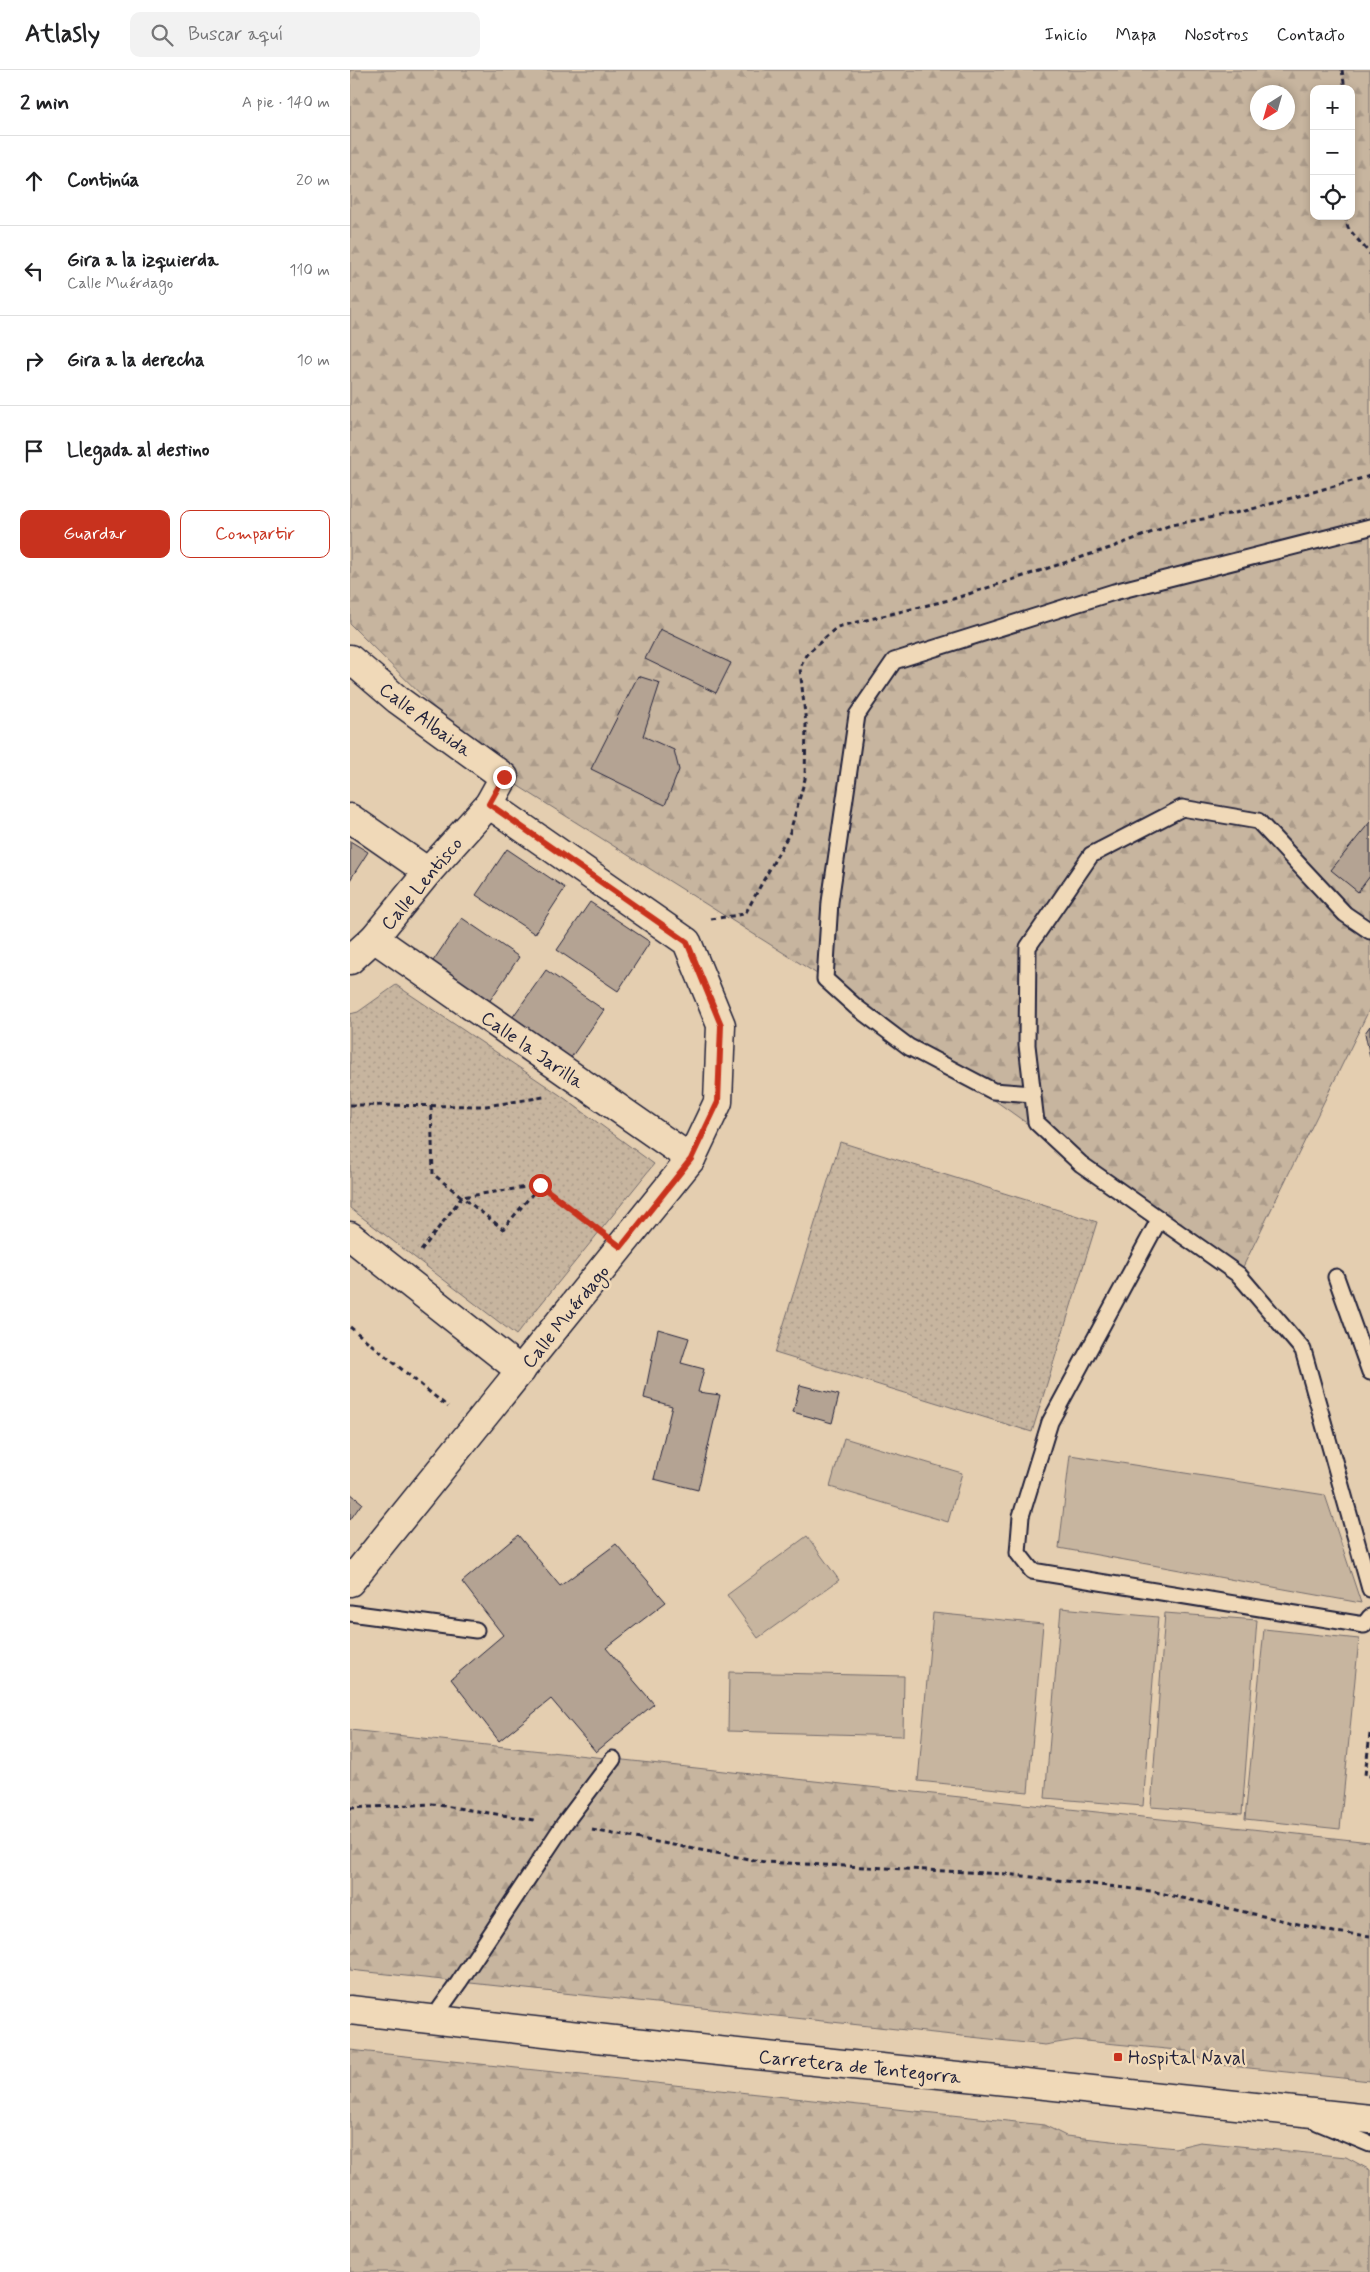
<!DOCTYPE html>
<html lang="es">
<head>
<meta charset="utf-8">
<style>
	body { margin:0; font-family:Mynerve,sans-serif; background:#f2f2f2; color:#202124 }
	.controls { position:absolute; right:15px; top:15px; display:grid; overflow:hidden; border-radius:10px; box-shadow:0 2px 8px #0003 }
	.controls button { width:45px; height:45px; display:grid; place-items:center; padding:0; border:0; border-bottom:1px solid #e0e0e0; background:#fff; color:#202124; font:25px sans-serif }
	.compass { position:absolute; left:900px; top:15px; width:45px; height:45px; border-radius:50%; background:#fff; box-shadow:0 2px 8px #0003; rotate:217deg }
	.stop { position:absolute; width:15px; height:15px; margin:-11px; border:4px solid #c8321e; border-radius:50%; background:#fff }
	.stop.end { background:#c8321e; border-color:#fff; box-shadow:0 1px 5px #0008 }
	.list { margin:0; padding:0; list-style:none }
	h2 { display:flex; justify-content:space-between; align-items:center; height:65px; margin:0; padding:0 20px; font-size:21px }
	h2 small { font-size:16px; font-weight:400; color:#757577 }
	.list li { display:grid; grid-template-columns:32px 1fr auto; gap:15px; align-items:center; box-sizing:border-box; height:90px; padding:0 20px; border-top:1px solid #e0e0e0 }
	.list b { display:block; font-size:19px; white-space:nowrap }
	.list p { margin:0; font-size:16px; white-space:nowrap; color:#757577 }
	.list em { font-size:16px; font-style:normal; color:#757577 }
	.actions { display:flex; gap:10px; padding:15px 20px }
	.actions a { flex:1; padding:11px 0; border:1px solid #c8321e; border-radius:10px; text-align:center; font-size:18px; color:#c8321e }
	.actions .main { background:#c8321e; color:#fff }
	.icon { flex:none; width:28px; height:28px; fill:none; stroke:currentColor; stroke-width:2; stroke-linecap:round; stroke-linejoin:round }
	.map { position:relative; flex:none; width:1020px; height:2202px; overflow:hidden }
	header { display:flex; align-items:center; gap:30px; box-sizing:border-box; height:70px; padding:0 25px; background:#fff; border-bottom:1px solid #e0e0e0 }
	header strong { font-size:24px }
	nav { display:flex; gap:28px; margin-inline-start:auto; font-size:18px }
	.search { width:350px; height:45px; background:#f2f2f2; display:flex; align-items:center; gap:12px; box-sizing:border-box; padding:0 18px; border-radius:10px; color:#757577; font-size:19px }
	main { display:flex }
	aside { flex:1; background:#fff }
	.map>svg:first-child { display:block }
</style>
</head>
<body>
<header>
<strong>Atlasly</strong>
<div class="search"><svg class="icon" aria-label="search" viewBox="0 0 24 24"><circle cx="10" cy="10" r="6"/><path d="M15 15l6 6"/></svg>Buscar aquí</div>
<nav><a>Inicio</a><a>Mapa</a><a>Nosotros</a><a>Contacto</a></nav>
</header>
<main>
<aside>
<h2>2 min<small>A pie · 140 m</small></h2>
<ul class="list">
<li><svg class="icon" aria-label="ahead" viewBox="0 0 24 24"><path d="M12 20V5M6 11l6-6 6 6"/></svg><div><b>Continúa</b></div><em>20 m</em></li>
<li><svg class="icon" aria-label="left" viewBox="0 0 24 24"><path d="M17 20v-9H6M10 6l-5 5 5 5"/></svg><div><b>Gira a la izquierda</b><p>Calle Muérdago</p></div><em>110 m</em></li>
<li><svg class="icon" aria-label="right" viewBox="0 0 24 24"><path d="M7 20v-9h11M14 6l5 5-5 5"/></svg><div><b>Gira a la derecha</b></div><em>10 m</em></li>
<li><svg class="icon" aria-label="arrive" viewBox="0 0 24 24"><path d="M6 21V4h12l-3 4 3 4H6"/></svg><div><b>Llegada al destino</b></div></li>
</ul>
<div class="actions"><a class="main">Guardar</a><a>Compartir</a></div>
</aside>
<div class="map">
<svg width="1020" height="2202" viewBox="0 0 1020 2202">
	<defs>
		<pattern id="forest-firs" width="22" height="20" patternUnits="userSpaceOnUse" patternTransform="scale(1.25)"><rect width="22" height="20" fill="#c7b59f"/><path d="M5 1l3.5 6h-7zM16 11l3.5 6h-7z" fill="#ab9b8a"/></pattern>
		<pattern id="park-dots" width="8" height="8" patternUnits="userSpaceOnUse" patternTransform="scale(1.25)"><rect width="8" height="8" fill="#c7b59f"/><path d="M2 2h.1M6 6h.1" fill="none" stroke="#ab9b8a" stroke-width="1.8" stroke-linecap="round"/></pattern>
	</defs>
	<rect width="100%" height="100%" fill="#e4ceb0"/>
	<filter id="ink" filterUnits="userSpaceOnUse"><feTurbulence type="fractalNoise" baseFrequency=".02" numOctaves="2"/><feDisplacementMap in="SourceGraphic" scale="10" xChannelSelector="R" yChannelSelector="G"/><feConvolveMatrix kernelMatrix="1 2 1 2 8 2 1 2 1" color-interpolation-filters="sRGB"/></filter>
	<g filter="url(#ink)">
		<g fill="#c7b59f" stroke="#746c6d">
			<path d="M494 1368 612 1403 598 1452 480 1417Z"/>
			<path d="M720 1385 975 1425 1011 1533 709 1478Z"/>
			<path d="M457 1466 489 1510 408 1568 377 1525Z"/>
			<path d="M711 1538 808 1547 793 1736 695 1728Z"/>
			<path d="M583 1543 693 1554 678 1722 568 1711Z"/>
			<path d="M815 1543 907 1550 892 1744 801 1737Z"/>
			<path d="M914 1559 1009 1569 990 1759 895 1749Z"/>
			<path d="M379 1602 554 1606 553 1666 378 1661Z"/>
		</g>
		<g fill="url(#forest-firs)" stroke="#746c6d" fill-rule="evenodd">
			<path d="M0 0H1020V938L889 1205 475 909 154 707 0 554ZM964 19H1001V146H964ZM908 22H938V52H908Z"/>
			<path d="M0 1660 1020 1772V2011L862 1994 837 1981 725 1970 695 1975 0 1900Z"/>
			<path d="M0 1980 694 2055 716 2066 825 2078 850 2072 996 2087 1020 2100V2202H0Z"/>
		</g>
		<g fill="url(#park-dots)" stroke="#746c6d">
			<path d="M46 915 210 1025 304 1094 166 1265 0 1138V944L8 942Z"/>
			<path d="M490 1072 747 1152 682 1362 425 1283Z"/>
		</g>
		<g fill="#b4a393" stroke="#22223b">
			<path d="M310 559 381 593 366 623 295 589Z"/>
			<path d="M288 606 310 613 293 666 324 680 329 700 315 735 241 699Z"/>
			<path d="M1020 752V806L1008 822 981 800Z"/>
			<path d="M0 771 18 782 0 810Z"/>
			<path d="M157 779 215 818 185 864 126 825Z"/>
			<path d="M240 832 300 872 268 921 207 880Z"/>
			<path d="M112 848 169 887 139 932 81 894Z"/>
			<path d="M196 900 254 940 220 989 162 948Z"/>
			<path d="M1020 956V987L1015 963Z"/>
			<path d="M308 1259 339 1268 331 1293 354 1299 348 1322 370 1325 348 1420 304 1409 322 1336 294 1328Z"/>
			<path d="M450 1315 489 1325 482 1353 443 1342Z"/>
			<path d="M0 1423 12 1433 0 1450Z"/>
			<path d="M168 1465 210 1516 266 1474 316 1532 256 1578 304 1634 246 1682 201 1629 149 1671 101 1609 153 1565 112 1512Z"/>
		</g>
		<g fill="none" stroke-linecap="round" stroke-linejoin="round">
			<defs>
				<g id="lane">
					<path d="M1020 861 995 844 908 751 832 738 741 785 678 877 677 975 686 1052 731 1094 889 1205 953 1280 1020 1519"/>
					<path d="M683 1024 643 1021 559 977 506 937 475 909 480 832 507 645 544 591 764 522 1020 457"/>
					<path d="M809 1150 700 1352 671 1446 668 1483 682 1501 1014 1555 1020 1547"/>
					<path d="M986 1207 1020 1302"/>
					<path d="M0 1543 126 1560"/>
					<path d="M82 1950 109 1912 214 1754 263 1689"/>
					<path d="M967 2052 1020 2074"/>
				</g>
				<g id="street">
					<path d="M0 589 48 630 154 707 139 734 78 802 24 868 0 890"/>
					<path d="M0 748 78 802"/>
					<path d="M24 868 341 1089"/>
					<path d="M0 1166 171 1301"/>
					<path d="M0 1512 341 1089 368 1032 371 955 337 872 139 734"/>
				</g>
				<path id="secondary" d="M0 1940 273 1971 1020 2049"/>
			</defs>
			<use href="#lane" stroke="#22223b" stroke-width="19"/>
			<use href="#street" stroke="#22223b" stroke-width="31"/>
			<use href="#secondary" stroke="#22223b" stroke-width="31"/>
			<g stroke="#22223b" stroke-width="3" stroke-dasharray="5 4" stroke-linecap="butt">
				<path d="M992 0 995 19"/>
				<path d="M995 146 998 158 1020 184"/>
				<path d="M361 849 395 844 440 762 455 709 456 654 450 598 456 585 487 557 603 529 760 478 821 455 895 441 1020 406"/>
				<path d="M0 1035 136 1036 194 1027"/>
				<path d="M81 1036 83 1104 112 1127 190 1115 245 1157"/>
				<path d="M71 1181 112 1127 153 1159 190 1115"/>
				<path d="M0 1257 98 1337"/>
				<path d="M1020 1664 1015 1705 1020 1706"/>
				<path d="M0 1738 82 1734 184 1750"/>
				<path d="M242 1760 415 1792 656 1804 801 1821 984 1862 1020 1866"/>
			</g>
			<use href="#lane" stroke="#f0d9b8" stroke-width="15"/>
			<use href="#street" stroke="#f0d9b8" stroke-width="28"/>
			<use href="#secondary" stroke="#f0d9b8" stroke-width="28"/>
		</g>
	</g>
	<g fill="none" stroke-linecap="round" stroke-linejoin="round" filter="url(#ink)">
		<path stroke="#c8321e" stroke-width="6" d="M154 707 139 734 337 872 371 955 368 1032 341 1089 271 1177 190 1115"/>
	</g>
	<rect fill="#c8321e" stroke="#f0d9b8" stroke-width="2" x="763" y="1982" width="10" height="10" rx="2.5"/>
	<g text-anchor="middle" stroke-width="5" stroke-linejoin="round" paint-order="stroke">
		<g font-size="19" fill="#22223b" stroke="#f0d9b8">
			<text transform="translate(76 649) rotate(37)" y="7">Calle Albaida</text>
			<text transform="translate(71 813) rotate(-50)" y="7">Calle Lentisco</text>
			<text transform="translate(183 979) rotate(35)" y="7">Calle la Jarilla</text>
			<text transform="translate(215 1246) rotate(-51)" y="7">Calle Muérdago</text>
			<text transform="translate(510 1996) rotate(6)" y="7">Carretera de Tentegorra</text>
		</g>
		<g font-size="19" fill="#22223b" stroke="#f0d9b8" text-anchor="start">
			<text x="778" y="1994">Hospital Naval</text>
		</g>
	</g>
</svg>
<div class="controls">
<button>+</button>
<button>−</button>
<button><svg class="icon" aria-label="locate" viewBox="0 0 24 24"><circle cx="12" cy="12" r="6"/><path d="M12 2v4M12 18v4M2 12h4M18 12h4"/></svg></button>
</div>
<svg class="compass" viewBox="-18 -18 36 36"><path d="M0-13l5 13h-10z" fill="#e53935"/><path d="M0 13l5-13h-10z" fill="#757577"/></svg>
<div class="stop" style="left:190px;top:1115px"></div>
<div class="stop end" style="left:154px;top:707px"></div>
</div>
</main>
</body>
</html>
